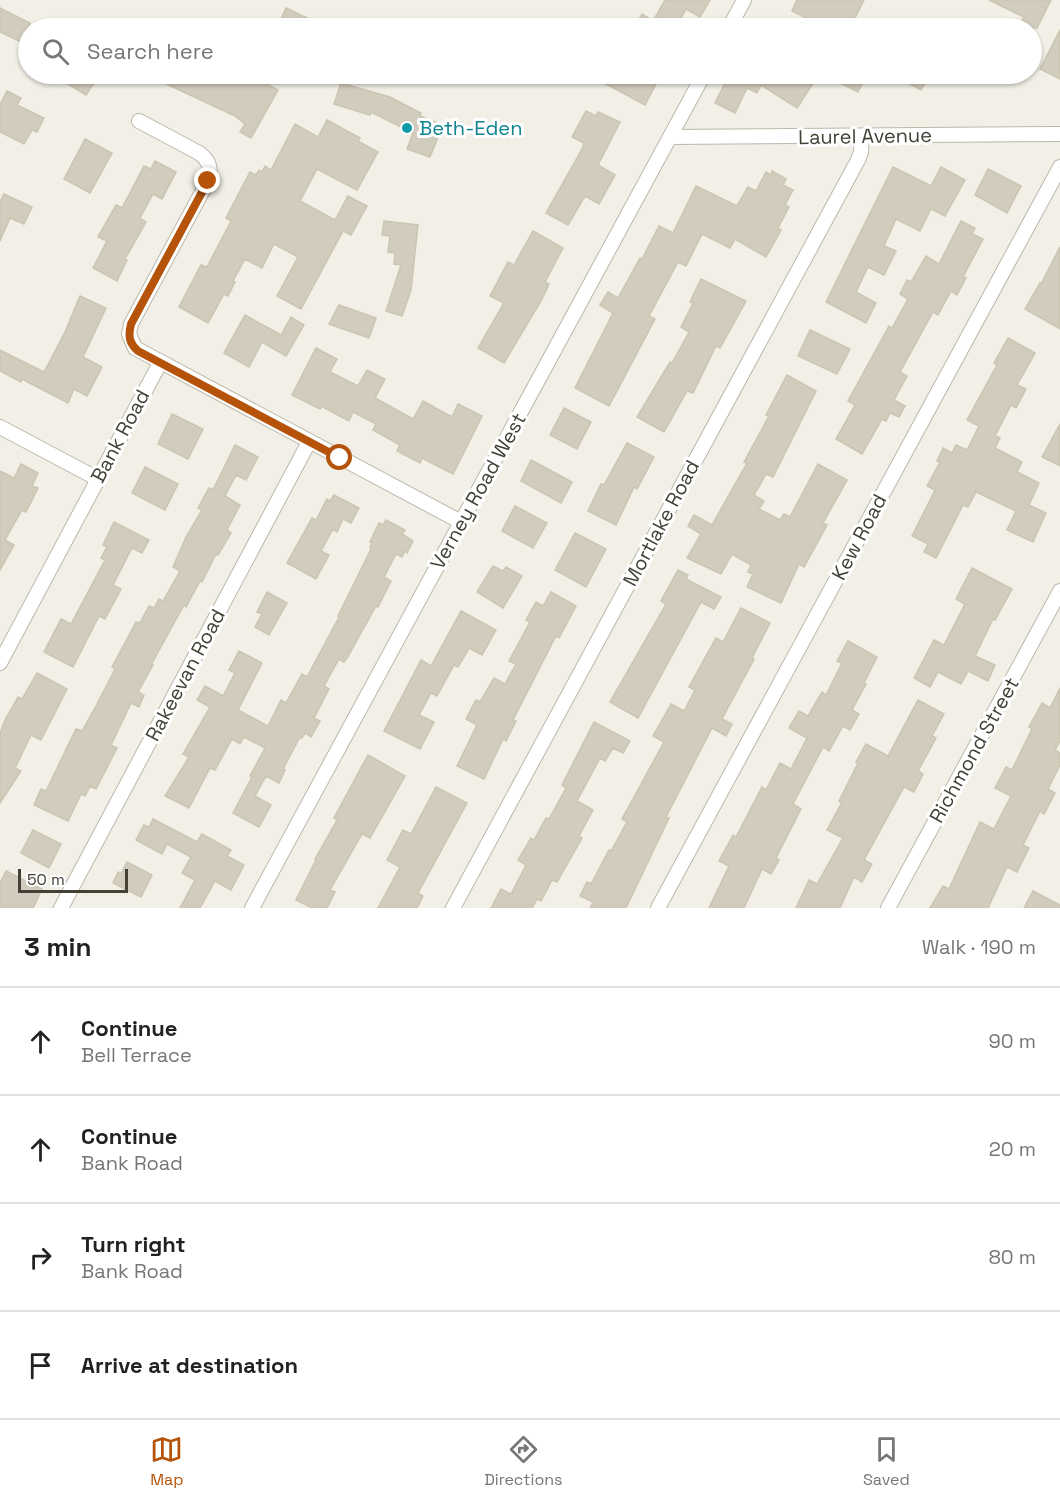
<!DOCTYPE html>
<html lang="en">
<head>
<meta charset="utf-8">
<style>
	body { margin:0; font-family:"Space Grotesk",sans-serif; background:#f6f6f6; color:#222 }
	.scale { position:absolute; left:18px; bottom:15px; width:110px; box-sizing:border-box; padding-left:6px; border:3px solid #434036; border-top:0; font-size:16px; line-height:21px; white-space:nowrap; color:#434036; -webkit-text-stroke:4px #fff; paint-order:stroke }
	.stop { position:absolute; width:18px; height:18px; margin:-14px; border:4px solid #b45309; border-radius:50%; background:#fff }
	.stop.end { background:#b45309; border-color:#fff; box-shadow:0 2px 6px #0008 }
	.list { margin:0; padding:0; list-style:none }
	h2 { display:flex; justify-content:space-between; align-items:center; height:78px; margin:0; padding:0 24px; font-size:26px }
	h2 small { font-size:20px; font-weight:400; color:#767676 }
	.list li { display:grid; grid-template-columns:39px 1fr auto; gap:18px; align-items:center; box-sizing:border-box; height:108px; padding:0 24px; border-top:2px solid #e0e0e0 }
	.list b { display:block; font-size:22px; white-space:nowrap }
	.list p { margin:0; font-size:20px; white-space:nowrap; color:#767676 }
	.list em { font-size:20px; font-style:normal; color:#767676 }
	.icon { flex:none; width:33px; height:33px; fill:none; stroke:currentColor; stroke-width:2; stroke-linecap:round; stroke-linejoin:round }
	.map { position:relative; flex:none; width:1060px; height:908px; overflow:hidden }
	.search { position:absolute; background:#fff; box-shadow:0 2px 4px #0004; left:18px; right:18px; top:18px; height:66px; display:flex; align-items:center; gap:15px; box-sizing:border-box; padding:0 21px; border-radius:33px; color:#767676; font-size:22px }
	.sheet { height:510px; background:#fff }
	nav { display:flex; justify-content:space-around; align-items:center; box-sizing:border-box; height:84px; border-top:2px solid #e0e0e0; background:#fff; font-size:16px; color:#767676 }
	nav a { display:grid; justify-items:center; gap:3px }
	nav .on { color:#b45309 }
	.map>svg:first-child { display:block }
</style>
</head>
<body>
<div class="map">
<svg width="1060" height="908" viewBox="0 0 1060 908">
	<rect width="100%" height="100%" fill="#f1efe6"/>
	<g fill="#d1ccbd" stroke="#cbc5b1" stroke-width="1.5">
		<path d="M665 0H710L700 17 686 9 675 28H634L642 14 653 21Z"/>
		<path d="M797 0H864L850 28H826L792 11Z"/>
		<path d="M989 0H1051L1037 28H1018L1024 17Z"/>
		<path d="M0 8 30 23 21 42 0 32Z"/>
		<path d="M286 8 328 28H277Z"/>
		<path d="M1060 30V79L1040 69Z"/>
		<path d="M51 74H100L86 95Z"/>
		<path d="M145 74H249L278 90 251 138 240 132 245 124 235 116Z"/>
		<path d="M609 74H651L659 78 645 105 604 83Z"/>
		<path d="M734 74H795L812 85 797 108 761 85 757 93 747 88 735 113 715 103 726 81 729 82Z"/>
		<path d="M842 74H867L858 92 838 82Z"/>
		<path d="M892 74H931L921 90Z"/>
		<path d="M341 83 390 97 421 113 420 116 443 125 430 157 407 149 413 133 371 112 370 115 334 104Z"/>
		<path d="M7 91 21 98 17 105 44 118 37 132 32 130 24 144 0 132V105Z"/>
		<path d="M586 111 596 116 598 112 620 122 598 165 615 175 599 204 585 196 568 225 546 213 582 149 584 143 572 137Z"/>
		<path d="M327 120 360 138 358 141 378 152 357 190 317 169 300 201 335 220 348 196 367 206 351 235 343 231 301 309 277 296 298 257 274 244 262 268 245 259 233 281 235 282 228 296 224 294 208 323 179 307 201 265 207 267 231 221 226 218 250 172 256 175 259 170 262 172 265 166 271 170 295 124 318 137Z"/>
		<path d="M85 139 112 153 90 193 64 179Z"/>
		<path d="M155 161 176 172 162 199 153 194 140 218 146 222 125 259 127 260 117 281 93 268 107 241 98 237 116 205 122 208 144 166 151 169Z"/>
		<path d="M893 167 931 186 941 167 965 180 945 216 931 209 920 231 896 219 884 246 896 251 884 275 868 267 856 292 876 303 866 323 826 302Z"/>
		<path d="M988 169 1021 186 1007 213 975 195Z"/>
		<path d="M772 171 786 179 783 185 793 190 785 205 789 207 778 228 781 230 766 257 735 239 730 248 702 234 686 266 678 262 649 316 655 319 609 406 575 388 613 313 600 305 608 292 618 298 640 258 642 259 659 226 673 233 696 186 737 206 748 187 756 191 766 172 771 175Z"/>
		<path d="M4 194 32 207 24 224 10 218 0 241V202Z"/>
		<path d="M384 221 418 225 411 290 402 316 386 311 401 265 394 264 395 253 388 252 390 236 382 235Z"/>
		<path d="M961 221 975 228 972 234 983 239 963 277 966 278 957 295 951 291 938 315 933 312 900 372 907 376 894 400 905 406 899 417 890 413 886 421 882 419 862 454 836 439 855 405 848 401 889 326 892 328 908 299 900 294 907 280 911 282 926 256 939 264Z"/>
		<path d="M533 231 563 248 545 282 549 284 541 301 504 363 478 348 504 303 490 296 508 262 514 265Z"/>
		<path d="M1060 247V329L1025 309 1040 283 1041 284Z"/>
		<path d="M701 279 746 301 720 348 716 346 693 393 687 391 664 432 637 417 670 362 672 363 689 332 681 327 693 303 690 302Z"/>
		<path d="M80 296 106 308 83 357 102 367 87 396 74 389 68 403 22 379 21 382 0 371V350L44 372 65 332Z"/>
		<path d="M339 305 376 318 369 338 329 324Z"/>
		<path d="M245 315 281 335 291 317 304 325 286 356 262 342 249 367 224 353Z"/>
		<path d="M810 330 850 349 837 374 798 356Z"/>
		<path d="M1008 338 1035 353 1017 385 1026 389 1016 408 1011 405 995 436 1000 438 995 448 1022 462 1017 472 1039 483 1029 505 1046 513 1033 542 1007 530 1016 511 976 492 968 507 963 505 936 558 924 552 928 544 912 536 935 490 927 486 940 462 937 461 943 448 952 453 956 445 967 450 979 426 967 420 997 365 994 363Z"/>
		<path d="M316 348 337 359 330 372 358 386 367 370 385 379 375 398 413 419 423 401 452 417 458 404 482 416 453 474 422 458 420 463 397 451 400 445 373 430 376 424 353 412 349 421 321 406 320 409 292 395Z"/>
		<path d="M787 375 816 391 773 477 766 474 754 495 764 501 759 509 780 520 784 514 790 517 818 464 847 480 823 523 827 525 804 567 799 564 781 603 747 587 753 574 748 572 751 565 732 554 721 574 687 558 701 534 688 526 694 515 712 525 747 463 744 462 769 416 766 415Z"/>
		<path d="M564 408 591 422 577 449 550 435Z"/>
		<path d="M172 414 203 429 188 459 158 444Z"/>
		<path d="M1060 424V466L1042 457Z"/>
		<path d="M627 443 654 457 637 489 634 487 616 525 588 511 601 484 604 485Z"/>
		<path d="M235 445 258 457 246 480 236 475 225 496 240 505 227 530 231 533 218 555 216 554 202 582 200 581 186 607 184 605 151 665H153L138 692 144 695 139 707 131 703 111 745 117 748 96 789 90 786 85 796 81 794 68 821 34 805 41 789 46 791 76 729 82 731 96 706 115 669 112 667 136 622 140 623 149 606 154 608 159 599 163 601 180 571 173 567 186 537 202 510 198 508 209 488 213 490Z"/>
		<path d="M531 460 572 482 561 503 521 481Z"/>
		<path d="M21 464 38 473 32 486 38 488 26 512 22 510 5 540 14 545 0 570V471L14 478Z"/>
		<path d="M145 467 178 484 165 510 132 493Z"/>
		<path d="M334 495 359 508 351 523 343 519 337 532 333 529 321 551 329 555 316 579 287 563 312 518 316 520 327 499 330 501Z"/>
		<path d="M515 506 547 523 533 548 502 531Z"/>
		<path d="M386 520 405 530 402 534 413 541 407 553 405 551 402 557 396 554 384 577 391 581 378 607 376 606 347 658 344 662 339 659 324 686 329 689 314 718 320 721 311 737 305 733 302 738 300 737 283 769 285 770 279 783 266 776 255 796 271 805 259 827 233 813 252 777 250 776 265 748 244 737 240 744 232 739 215 770 210 768 189 808 165 796 189 757 183 754 210 707 197 700 205 686 223 696 235 673 229 670 239 651 262 663 238 710 268 726 281 700 286 703 302 674 307 677 339 617 338 616 371 549 370 548 372 543 370 542 379 523 383 525Z"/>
		<path d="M114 522 149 540 142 553 132 548 113 585 121 589 105 619 99 616 73 667 44 652 61 619 71 624 105 560 101 558 107 547 103 545Z"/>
		<path d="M575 533 606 549 586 587 555 570Z"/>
		<path d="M493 566 503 571 506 567 522 576 503 608 477 592Z"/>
		<path d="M972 568 1012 589 995 620 993 619 975 656 995 665 988 681 968 671 961 684 938 672 930 687 914 678 934 640 944 645 965 604 956 599Z"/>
		<path d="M678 570 688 575 686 579 721 597 714 609 701 602 638 718 610 702 666 604 661 601Z"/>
		<path d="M267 592 287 603 269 635 255 627 262 614 257 612Z"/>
		<path d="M551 592 576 606 559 638 556 636 513 720 516 721 506 741 503 739 484 779 457 766 477 725 466 719 476 700 480 702 494 678 505 684 516 664 509 661 530 622 526 620 536 602 543 606Z"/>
		<path d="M741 608 770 623 752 658 754 659 722 719 732 724 726 736 712 728 666 817 669 818 626 908H590L593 902 580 896 587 882 591 884 609 850 611 851 627 822 622 819 664 742 653 736 671 704 684 711 695 690 689 687 696 674 716 638 723 642Z"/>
		<path d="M461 611 496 630 482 655 469 648 458 667 454 665 437 696 431 693 419 715 434 722 420 749 384 731 421 660 431 666Z"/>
		<path d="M848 641 877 657 864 683 866 684 852 710 859 714 850 730 843 726 829 751 823 747 793 804 801 809 776 858 779 860 771 874 762 869 744 908H709L729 866 719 861 733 835 736 837 762 787 766 790 780 763 791 769 807 738 789 728 799 711 808 716 822 692 826 695 842 663 837 661Z"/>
		<path d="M37 673 67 689 41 740 31 735 15 768 21 771 0 803V733L5 720 18 697 22 699Z"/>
		<path d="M1060 688V741L1055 750 1060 753V765L1048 789 1055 793 1044 814 1040 811 1023 845 1029 848 1017 872 1007 867 988 908H930L943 886 949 889 980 822 994 829 1011 796 995 788 1006 767 1012 770 1032 729 1029 727 1042 703 1050 708Z"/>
		<path d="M918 700 944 714 932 736 936 738 918 771 923 774 914 792 904 787 864 860 872 864 862 882 854 877 840 908H796L809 880 817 884 843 838 827 830 842 802 839 801 858 763 856 762 866 744 888 756Z"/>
		<path d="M594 722 630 741 623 753 613 748 605 761 600 758 577 801 593 810 579 836 582 838 557 882 552 880 541 901 537 899 532 908H491L501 889 511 894 526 865 518 860 531 838 534 840 546 818 549 819 566 788 562 785Z"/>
		<path d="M368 755 405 776 370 838 362 834 330 890 335 892 327 908H312L296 900 316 860 315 859 337 820 334 818Z"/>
		<path d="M436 787 467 803 418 893 423 896 417 908H378L400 867 387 860 403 830 411 834Z"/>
		<path d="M153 819 197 842 202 834 231 850 227 856 244 865 231 890 215 881 200 908H180L195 880 182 873 191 857 167 844 162 854 136 840 144 825 149 827Z"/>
		<path d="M33 830 61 844 49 868 21 853Z"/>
		<path d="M127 862 152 875 141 897 113 883 118 872 121 874Z"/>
		<path d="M6 871 42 889 33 908H0V883Z"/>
		<path d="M1033 891 1060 905V908H1024Z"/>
	</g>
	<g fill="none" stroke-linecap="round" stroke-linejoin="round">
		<defs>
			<g id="street">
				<path d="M729 28 744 0"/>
				<path d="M139 121 199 153C209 160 212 169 208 181L131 324 129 334 135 348 461 522"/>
				<path d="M670 137 1060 134"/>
				<path d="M0 427 98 479"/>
				<path d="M0 663 160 363"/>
				<path d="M61 908 309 442"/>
				<path d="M252 908 704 74"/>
				<path d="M453 908 858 160 861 152 862 136"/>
				<path d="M658 908 1060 167"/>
				<path d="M888 908 1060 591"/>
			</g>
		</defs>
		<use href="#street" stroke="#bbb8aa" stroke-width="16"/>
		<use href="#street" stroke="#fff" stroke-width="14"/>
	</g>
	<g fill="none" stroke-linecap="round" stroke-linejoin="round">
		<path stroke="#b45309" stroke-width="8" d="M208 181 131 324C128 336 129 343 138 351L340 458"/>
	</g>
	<circle fill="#0f9aa8" stroke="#fff" stroke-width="2" cx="407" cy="128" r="6"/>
	<g text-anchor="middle" stroke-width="6" stroke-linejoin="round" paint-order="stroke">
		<g font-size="20" fill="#0d838f" stroke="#fff" text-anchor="start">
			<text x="419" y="135">Beth-Eden</text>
		</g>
		<g font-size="20" fill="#434036" stroke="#fff">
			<text transform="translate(865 136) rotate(-1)" y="7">Laurel Avenue</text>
			<text transform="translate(120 436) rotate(-62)" y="7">Bank Road</text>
			<text transform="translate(478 491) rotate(-61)" y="7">Verney Road West</text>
			<text transform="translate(661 523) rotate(-62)" y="7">Mortlake Road</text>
			<text transform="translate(859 537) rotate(-62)" y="7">Kew Road</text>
			<text transform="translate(185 675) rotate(-62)" y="7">Rakeevan Road</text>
			<text transform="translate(974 750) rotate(-61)" y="7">Richmond Street</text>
		</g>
	</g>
</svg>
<div class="scale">50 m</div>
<div class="stop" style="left:340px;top:458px"></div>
<div class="stop end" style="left:208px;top:181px"></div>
<div class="search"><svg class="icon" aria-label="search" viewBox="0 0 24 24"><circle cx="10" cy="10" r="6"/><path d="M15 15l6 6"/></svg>Search here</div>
</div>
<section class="sheet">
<h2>3 min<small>Walk · 190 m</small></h2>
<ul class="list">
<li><svg class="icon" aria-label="ahead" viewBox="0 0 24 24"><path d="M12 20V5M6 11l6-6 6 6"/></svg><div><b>Continue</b><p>Bell Terrace</p></div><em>90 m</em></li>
<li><svg class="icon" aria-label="ahead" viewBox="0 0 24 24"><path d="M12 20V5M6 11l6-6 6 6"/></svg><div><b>Continue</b><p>Bank Road</p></div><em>20 m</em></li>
<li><svg class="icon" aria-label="right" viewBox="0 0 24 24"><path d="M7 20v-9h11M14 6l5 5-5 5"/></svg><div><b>Turn right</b><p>Bank Road</p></div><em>80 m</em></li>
<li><svg class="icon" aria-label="arrive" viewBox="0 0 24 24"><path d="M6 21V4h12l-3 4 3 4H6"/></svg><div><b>Arrive at destination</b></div></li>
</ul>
</section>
<nav>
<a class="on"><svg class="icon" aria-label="map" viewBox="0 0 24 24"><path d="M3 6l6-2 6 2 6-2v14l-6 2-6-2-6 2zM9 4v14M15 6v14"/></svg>Map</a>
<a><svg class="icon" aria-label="directions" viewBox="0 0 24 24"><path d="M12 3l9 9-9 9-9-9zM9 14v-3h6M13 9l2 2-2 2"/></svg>Directions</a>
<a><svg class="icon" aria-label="saved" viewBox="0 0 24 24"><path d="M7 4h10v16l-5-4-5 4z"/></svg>Saved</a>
</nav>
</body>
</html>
